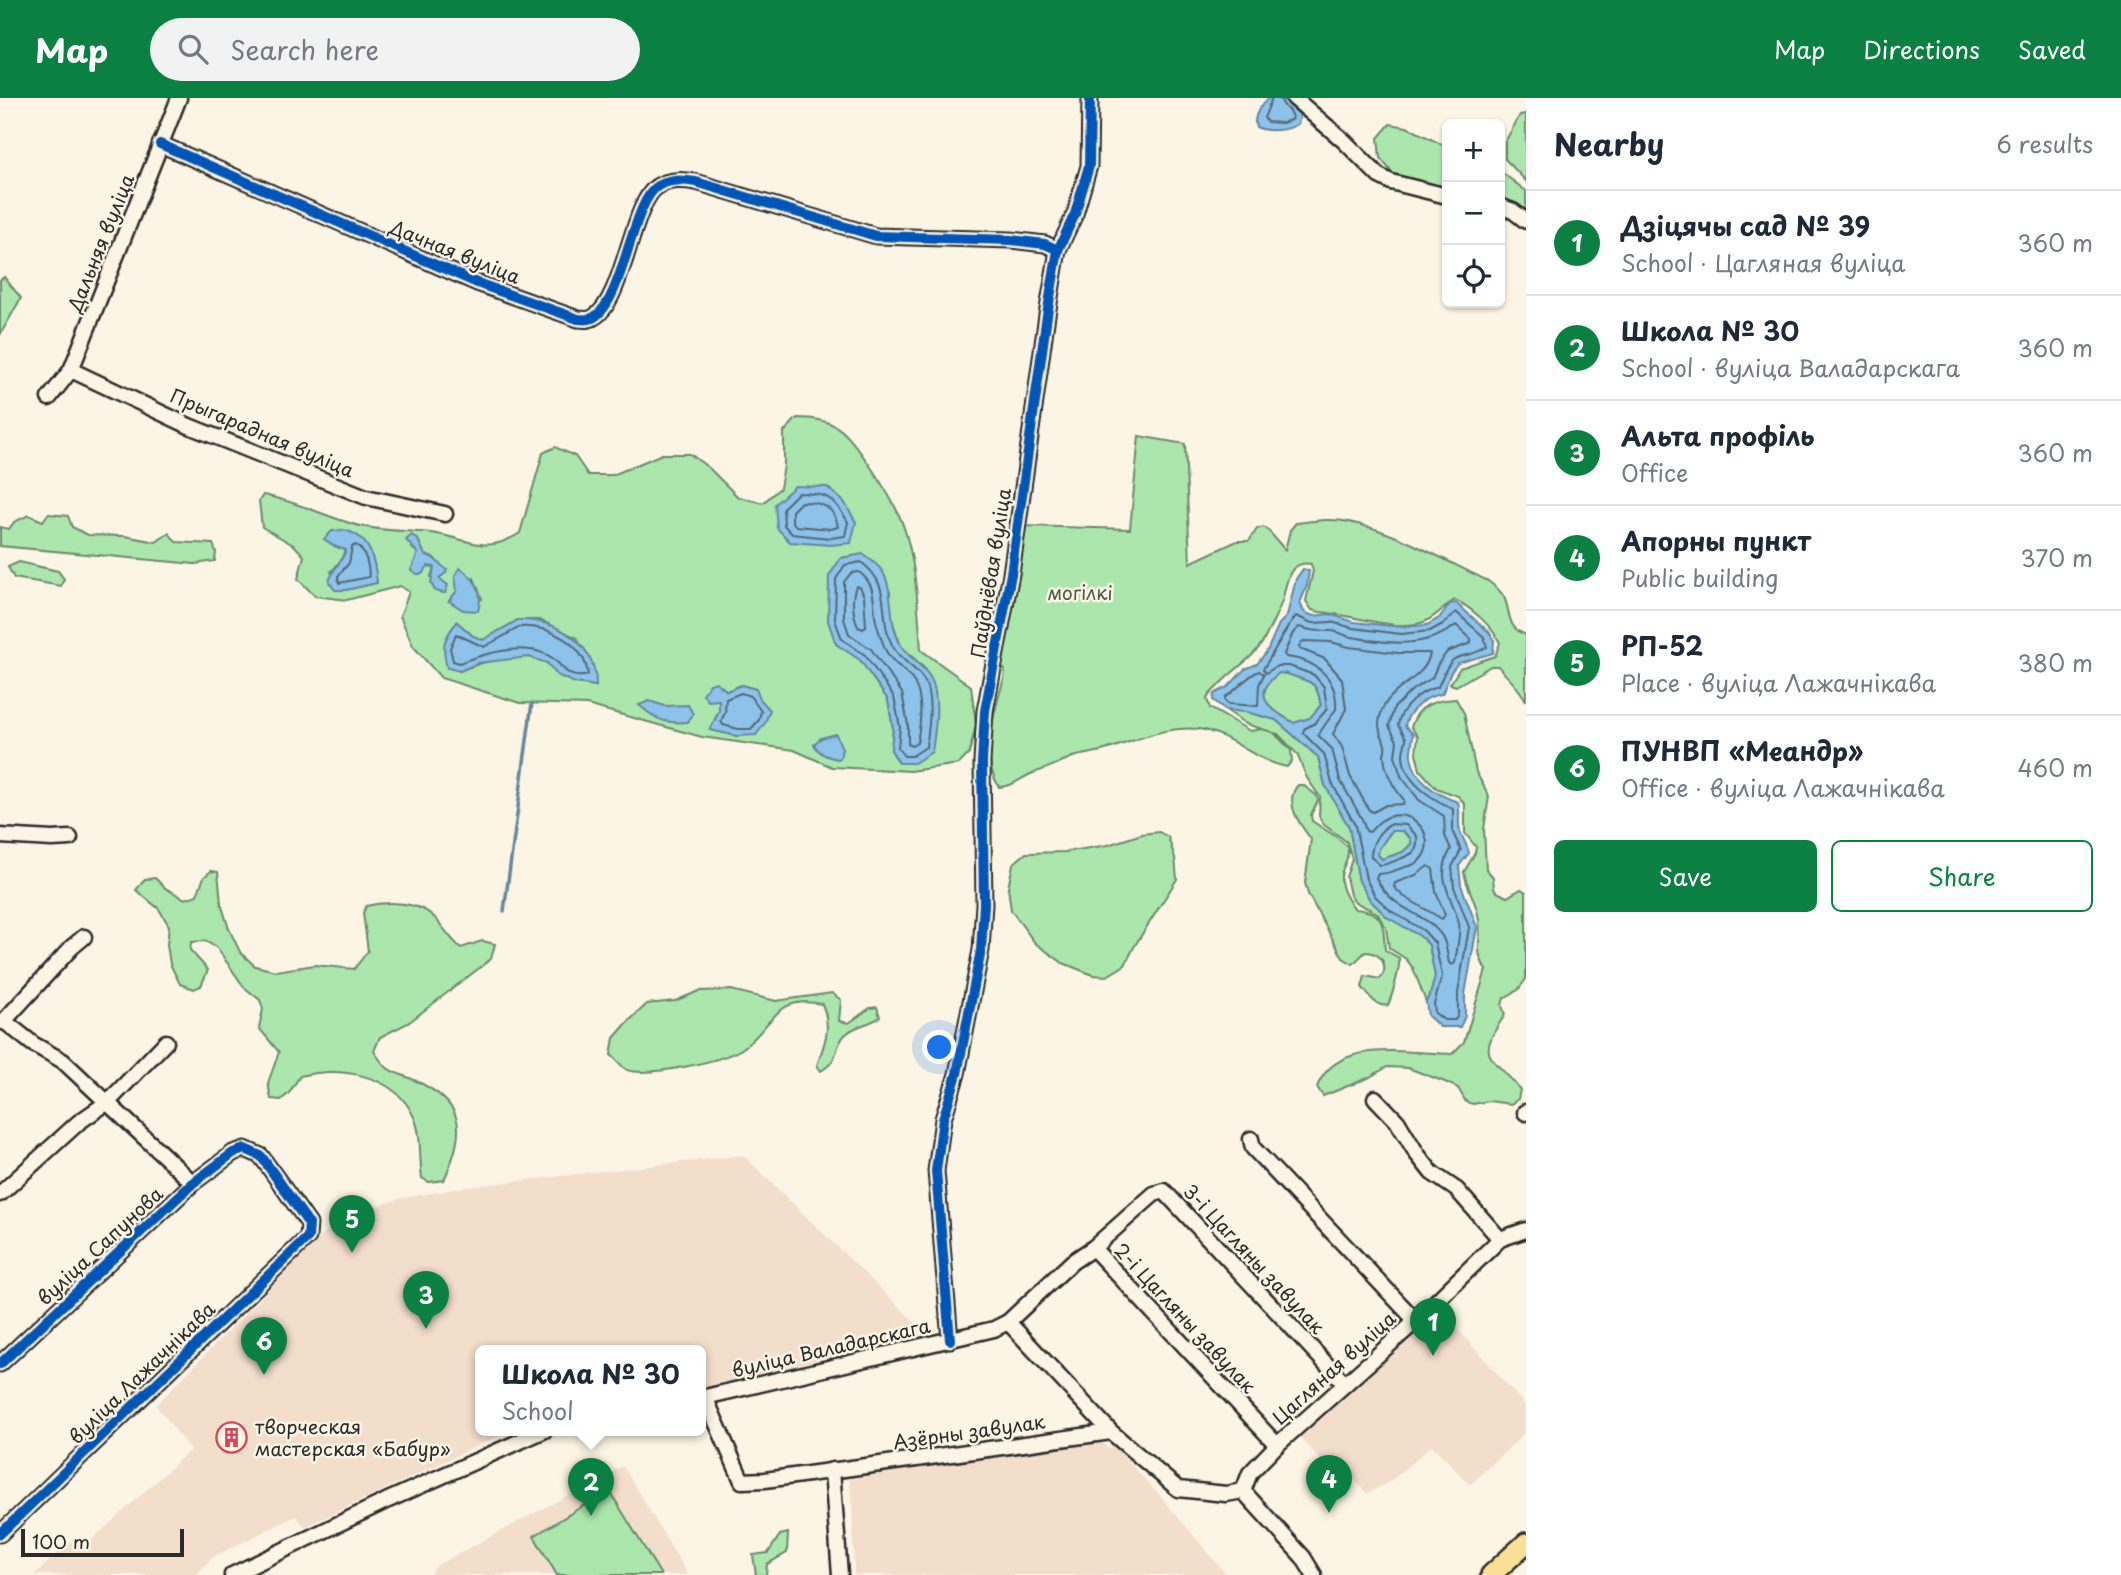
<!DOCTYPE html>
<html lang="en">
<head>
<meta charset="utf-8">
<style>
	body { margin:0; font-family:"Playpen Sans",sans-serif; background:#f2f2f3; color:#1f2937 }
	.controls { position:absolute; right:21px; top:21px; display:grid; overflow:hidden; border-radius:10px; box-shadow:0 2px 5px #0004 }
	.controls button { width:63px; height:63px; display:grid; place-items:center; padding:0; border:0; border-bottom:2px solid #e0e1e3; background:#fff; color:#1f2937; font:35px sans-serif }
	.scale { position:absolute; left:21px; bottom:18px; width:163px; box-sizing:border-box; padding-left:7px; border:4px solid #2b2b2b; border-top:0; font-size:19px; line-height:24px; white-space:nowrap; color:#2b2b2b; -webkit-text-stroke:5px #fcf5e5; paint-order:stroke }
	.you { position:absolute; left:940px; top:950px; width:24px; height:24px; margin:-18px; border:5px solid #fff; border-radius:50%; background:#1a73e8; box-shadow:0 0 0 10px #1a73e833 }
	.badge { display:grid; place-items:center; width:46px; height:46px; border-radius:50%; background:#0b8043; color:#fff; font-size:23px; font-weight:700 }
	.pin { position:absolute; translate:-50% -58px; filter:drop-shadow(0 2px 4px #0008) }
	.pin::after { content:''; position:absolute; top:37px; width:24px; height:21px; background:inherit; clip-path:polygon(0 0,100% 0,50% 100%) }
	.popup { position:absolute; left:475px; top:1247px; width:231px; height:91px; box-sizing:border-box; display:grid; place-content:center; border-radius:10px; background:#fff; filter:drop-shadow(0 2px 5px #0005); font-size:23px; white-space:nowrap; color:#747a83 }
	.popup b { font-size:26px; color:#1f2937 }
	.popup::after { content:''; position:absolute; left:50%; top:100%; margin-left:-14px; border:14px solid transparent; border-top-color:#fff }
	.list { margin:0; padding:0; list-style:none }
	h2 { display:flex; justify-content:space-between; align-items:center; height:91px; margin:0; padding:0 28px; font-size:30px }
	h2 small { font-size:23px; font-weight:400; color:#747a83 }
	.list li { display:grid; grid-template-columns:46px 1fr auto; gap:21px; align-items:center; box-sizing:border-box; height:105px; padding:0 28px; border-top:2px solid #e0e1e3 }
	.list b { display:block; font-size:26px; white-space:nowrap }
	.list p { margin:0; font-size:23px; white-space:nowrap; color:#747a83 }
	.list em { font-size:23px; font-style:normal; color:#747a83 }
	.actions { display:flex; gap:14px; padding:21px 28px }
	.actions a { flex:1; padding:16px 0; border:2px solid #0b8043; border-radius:10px; text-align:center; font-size:24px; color:#0b8043 }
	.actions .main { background:#0b8043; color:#fff }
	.icon { flex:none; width:38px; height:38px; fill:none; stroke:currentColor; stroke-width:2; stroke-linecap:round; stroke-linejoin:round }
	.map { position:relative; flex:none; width:1526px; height:1477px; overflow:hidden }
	header { display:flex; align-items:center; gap:42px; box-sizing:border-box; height:98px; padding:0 35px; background:#0b8043; color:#fff }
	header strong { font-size:33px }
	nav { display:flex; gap:38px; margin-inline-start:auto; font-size:24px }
	.search { width:490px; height:63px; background:#f2f2f3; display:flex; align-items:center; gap:18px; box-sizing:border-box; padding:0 24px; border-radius:38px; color:#747a83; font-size:26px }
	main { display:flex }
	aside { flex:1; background:#fff }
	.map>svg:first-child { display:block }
</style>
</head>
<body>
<header>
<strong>Map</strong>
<div class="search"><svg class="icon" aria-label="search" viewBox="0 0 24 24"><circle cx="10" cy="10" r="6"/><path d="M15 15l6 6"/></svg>Search here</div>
<nav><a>Map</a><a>Directions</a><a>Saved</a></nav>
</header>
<main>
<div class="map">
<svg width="1526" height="1477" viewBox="0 0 1526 1477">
	<rect width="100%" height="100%" fill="#fcf5e5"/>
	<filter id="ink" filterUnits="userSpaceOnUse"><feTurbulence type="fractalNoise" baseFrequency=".0143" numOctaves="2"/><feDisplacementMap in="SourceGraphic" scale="14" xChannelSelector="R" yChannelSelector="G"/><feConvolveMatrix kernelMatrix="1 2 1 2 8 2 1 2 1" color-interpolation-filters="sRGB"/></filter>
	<g filter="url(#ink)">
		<g fill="#f3decc">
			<path d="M743 1057 925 1234 701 1291V1252H481V1332H511L305 1429 296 1418 213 1459 195 1477H34L72 1443 81 1452 190 1352 156 1307 337 1122 398 1101 466 1089Z"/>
			<path d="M1437 1208 1526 1308V1334L1470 1387 1432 1347 1391 1383 1367 1396 1352 1379 1340 1385 1299 1338Z"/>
			<path d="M1100 1341 1108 1351 1113 1347 1162 1400 1227 1477H854L852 1402 849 1381Z"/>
			<path d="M623 1368 688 1477H429L437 1467Z"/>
		</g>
		<g fill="#abe7ac" stroke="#6b896c" stroke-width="2" fill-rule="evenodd">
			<path d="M1526 16V83L1505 61V44L1520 17Z"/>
			<path d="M1390 26 1407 29 1447 49V94L1395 78 1380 60 1378 40Z"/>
			<path d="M1500 73 1526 93V118L1500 102Z"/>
			<path d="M4 179 21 200 0 237V182Z"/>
			<path d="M797 320C836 320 844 332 866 362 877 378 889 396 897 413 916 450 918 511 921 552L971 588 976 627 969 656 959 666 910 673 832 669 794 652 702 639 587 607 520 605 441 580 413 548 400 518 409 494 400 488 347 502 315 498 298 481 304 458 295 448 262 429 259 403 263 397C295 403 325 418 356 427 382 434 411 432 437 436 472 442 486 457 520 435L543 355 555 349 575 358 588 377H613L662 356H690L709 370 738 399 763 405 780 390 784 368V334ZM343 432C371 438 371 461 377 485L346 492 331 474C346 458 346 454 343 432ZM418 442 425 457 433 459 446 475 438 480 440 483 431 479 434 469 414 466 418 461V455L412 450ZM474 480 482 501 449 503 457 493ZM890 493V517L901 548 925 571 914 665H899L891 652 893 630 888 602 860 562ZM518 522H540L577 540 595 588C582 585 569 585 558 577 554 574 551 568 547 565 527 551 481 564 460 573L457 524 473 538 483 542ZM741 587 756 591 760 601 737 638 710 631 719 613V601L722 589 727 593Z"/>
			<path d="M1139 338 1185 346 1190 465 1237 443H1249L1257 431 1263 429 1268 432 1285 452 1290 432 1296 425C1314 423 1331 420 1349 424 1398 434 1443 462 1488 483 1495 488 1500 492 1504 499 1511 514 1506 530 1526 537V603C1519 588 1508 581 1498 568H1491L1456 588 1450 586 1460 570 1495 558 1500 545C1493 529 1471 509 1455 502 1444 508 1436 519 1424 524 1395 534 1351 516 1320 514L1312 512 1306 503 1313 473 1311 466C1287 462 1287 486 1282 503 1278 515 1271 527 1266 538 1256 559 1236 569 1221 585 1216 591 1210 594 1207 601L1210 610 1250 633 1262 631 1272 634 1246 626 1226 612 1246 614 1276 622 1318 659 1325 687 1349 729 1359 783 1370 802 1387 819 1420 838 1429 847 1435 878 1431 894 1426 904 1413 870 1406 861 1389 850 1386 830 1377 815 1355 804 1350 797 1346 779 1352 761 1347 744 1323 726 1319 718 1320 699 1307 680 1297 656 1278 636 1274 635 1291 652 1292 663 1287 669C1254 663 1232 636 1199 631 1165 627 1136 643 1105 652 1095 655 1083 656 1073 659 1060 664 1047 671 1033 675 1021 680 1014 688 999 689 979 657 995 613 1004 580L1005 572 1002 569 1008 532 1011 484 1024 428 1130 431Z"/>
			<path d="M48 416 68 418 72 429 88 437 125 438 156 444 169 435 176 444 213 446 216 454 215 463 195 466 0 448V429L9 431 14 424 29 417 43 423Z"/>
			<path d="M19 464 58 473 64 481 61 488 14 480 8 469Z"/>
			<path d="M1279 575C1286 575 1290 577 1296 579 1316 585 1317 587 1321 607L1310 620 1294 625C1272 612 1248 598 1279 575Z"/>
			<path d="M1456 601 1464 615 1476 674 1489 698 1484 731 1486 771 1493 779 1494 790 1497 794 1507 799 1521 791 1526 794V881L1518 892 1504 900 1502 907 1505 917C1473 963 1493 956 1520 992L1518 1001 1511 1006 1489 1003 1473 1006 1466 1004 1458 990 1445 984 1408 970 1387 969 1368 980 1323 998 1317 989C1337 938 1410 956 1452 956L1464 944 1486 872C1473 848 1482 846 1479 823 1478 806 1467 791 1464 774L1475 755 1476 749 1465 735V706L1458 698 1436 690 1420 672 1416 655 1418 639 1411 629C1418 606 1435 602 1456 601Z"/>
			<path d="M1298 687H1303L1316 697 1318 702 1311 717 1312 723 1335 738 1348 749C1349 764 1342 767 1341 778 1340 790 1348 803 1355 811 1385 814 1383 825 1385 852L1399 860C1401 868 1392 898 1388 907 1376 910 1369 897 1362 889L1365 878 1380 881C1390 868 1381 854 1365 854L1353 866 1343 860 1308 796 1305 785 1311 741C1300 727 1283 704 1298 687Z"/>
			<path d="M1392 733H1402L1411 741V746L1403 754 1382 761 1378 757V751Z"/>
			<path d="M1159 734 1168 739 1175 760 1177 781 1134 849 1125 867 1107 878 1093 877 1063 865 1035 845 1011 812 1008 790 1013 766 1026 755 1065 754 1108 747 1142 736Z"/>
			<path d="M211 773 218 774 221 805 229 831 240 854 255 868 276 873 315 867 354 871 368 853 363 815 366 808C386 803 419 803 435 820 444 830 450 841 461 850L482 843 495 846 491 861 408 925 380 939 374 953C388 975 390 972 412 981 467 1005 466 1032 444 1082L429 1084 422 1080C419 1061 422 1036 414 1019 395 976 341 968 300 978L289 995 281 1002 271 1001 268 985 279 954 259 930 263 911 260 902 244 889 217 850 205 843 191 844 190 852 208 872 201 888 194 891 180 886 170 866 167 847 169 828 159 811 136 792 145 781 155 780 165 790 185 801 197 797 204 779Z"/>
			<path d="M731 892 776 903 832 895 841 902 839 923 849 925 870 910 877 909 880 919C870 927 854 927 845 937 833 949 841 961 821 973L817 967C825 945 832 929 822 906 775 896 773 928 743 950 724 963 649 979 627 972 622 969 616 961 611 957L614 940 628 924 647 906 675 903 699 893Z"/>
			<path d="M609 1392 661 1477H557L534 1438Z"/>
			<path d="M788 1435 787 1455 767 1466 766 1477H756L753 1457 768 1455 780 1437Z"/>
		</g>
		<g fill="#8dc2ea" stroke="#66869e" stroke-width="2" fill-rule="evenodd">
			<path d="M1270 0C1285 0 1295 4 1300 19L1298 26C1287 33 1268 34 1256 29 1252 20 1261 5 1270 0Z"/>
			<path d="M795 388 827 389 844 404 856 424 851 445 830 447 790 444 777 430 775 406Z"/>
			<path d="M343 432C370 437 375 462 377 485L346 492H335L329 484C332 471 342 464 346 452L336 449 324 441 332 433Z"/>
			<path d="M412 437 418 442 425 457 432 459 447 472 446 475 439 480 448 487 445 495 435 493 431 485 434 469 428 468 422 476H417L411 472 418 455 406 442Z"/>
			<path d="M863 456C869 461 879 467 883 474 895 496 887 523 901 547 910 563 929 569 934 589 939 611 935 632 932 654L914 665H899L891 652 893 630 888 602 860 562 836 546 828 523 829 478 841 460Z"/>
			<path d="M460 470C476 481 484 494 478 513L463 512 449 503 457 493 455 478Z"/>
			<path d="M1303 471 1309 473 1307 488 1300 505 1304 514 1313 518 1330 516 1354 524 1401 529 1427 527 1439 520 1450 506 1456 505 1489 534 1494 542 1493 555 1458 565 1451 574 1442 596C1427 597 1407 613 1405 628L1413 636C1413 644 1410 651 1411 658 1414 683 1437 697 1458 704 1461 714 1457 723 1460 733 1463 741 1467 747 1469 755L1459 768 1461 787 1477 829 1465 896V918L1460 929H1440L1428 918 1426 904 1431 894 1435 878 1429 847 1420 838 1387 819 1370 802 1359 783 1349 729 1325 687 1318 659 1276 622 1246 614 1226 612 1213 602 1214 596 1228 589 1245 571 1257 566 1267 553 1279 526 1287 518 1296 481ZM1279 575C1286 575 1290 577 1296 579 1316 585 1317 587 1321 607L1310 620 1294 625C1272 612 1248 598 1279 575ZM1391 733H1403L1411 741V746L1403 754 1382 761 1378 757 1379 751Z"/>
			<path d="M518 522C557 521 597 546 596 588L575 585 557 577 547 565 529 559 478 565 460 573 447 570C442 548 442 542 457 524L473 538 483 542Z"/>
			<path d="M716 584 727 593 741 587 756 591 760 601 770 612 765 625 756 637 737 638 710 632 719 613V602L708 603 703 596 710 586Z"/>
			<path d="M649 603 665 608 688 607 693 616 688 624C665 626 656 622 639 607Z"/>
			<path d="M836 636 842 651 840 661C829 660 819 657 814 646L821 640Z"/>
		</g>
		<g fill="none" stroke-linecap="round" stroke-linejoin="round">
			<g stroke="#526777" stroke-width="2">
				<path d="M1272 0 1264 20 1267 24 1283 25 1292 21C1292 11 1281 10 1281 0"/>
				<path d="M798 395C829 396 832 398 848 424L845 438 830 440 792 436 784 427 783 410Z"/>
				<path d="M801 404C821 404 835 408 838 429L831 431 796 428 792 423V413Z"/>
				<path d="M356 447C366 453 369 468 369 479L339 485 338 478 349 465 352 449Z"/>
				<path d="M861 464C896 490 875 520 895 552 904 566 922 572 927 589 932 608 929 630 926 649L912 658H904L898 650 900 629 894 599 865 557 842 541 835 522 836 481 845 467Z"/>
				<path d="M859 474C875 486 873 498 875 517 876 528 882 543 886 553 893 568 912 574 917 591 923 607 920 628 917 645L912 648 908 646V627L902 595 871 551 849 536 844 521V484L851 475Z"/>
				<path d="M856 488 860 489 864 498 866 528 863 531 858 529C853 516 851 501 856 488Z"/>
				<path d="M1456 514 1484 539 1487 549C1456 567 1456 545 1438 589 1422 592 1400 609 1398 627L1406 640C1406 646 1403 650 1403 656 1403 684 1431 700 1453 711V735L1461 752 1452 769 1454 789 1469 829 1458 895V917L1455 922H1444L1435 915 1434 906 1442 878 1435 845 1423 832 1391 813 1375 798 1366 781 1355 727 1332 685 1324 656 1303 635 1304 631 1315 625 1327 611 1324 589 1314 577 1289 568H1277L1266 575 1263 571C1274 554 1283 534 1296 518L1312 525 1331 524 1353 530 1401 536 1430 533 1443 526Z"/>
				<path d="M1456 527 1471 541V545L1447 554 1438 566 1432 580 1412 592 1394 610 1389 628 1397 643 1395 658 1401 678 1419 702 1444 718 1445 738 1451 751C1434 780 1452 797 1459 826 1461 834 1456 855 1455 865L1452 867 1449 865C1447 857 1447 846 1442 838 1425 813 1394 815 1376 780L1378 776C1386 776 1391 774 1399 771 1406 768 1412 769 1419 763 1445 737 1400 693 1370 734L1366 733 1362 721 1340 682 1332 651 1318 637 1336 611C1338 580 1316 562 1286 559L1284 556 1293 535 1299 529C1311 533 1318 533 1331 533 1338 533 1345 538 1352 539 1389 546 1425 551 1456 527Z"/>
				<path d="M520 529C549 527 585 546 588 577 567 583 564 568 551 559 546 556 536 552 530 552 507 549 480 557 459 565L453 563 450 550 456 536 484 549Z"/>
				<path d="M1303 543 1331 544 1349 549 1398 555H1430C1426 585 1380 588 1379 627 1379 635 1384 640 1385 647 1386 651 1384 654 1384 658 1385 675 1394 690 1404 702L1403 706 1386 707 1373 714 1369 712 1350 678 1342 649 1333 636 1346 611 1342 581 1325 561 1300 551 1299 548Z"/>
				<path d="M1259 573 1264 576 1259 587 1258 608 1229 606 1225 603V599C1238 592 1245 579 1259 573Z"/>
				<path d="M741 595 750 598 761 613 759 622 751 631H738L723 627 721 623 725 615 726 601Z"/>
				<path d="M1392 726 1406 727 1417 738C1419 755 1411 757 1397 762 1390 765 1387 767 1380 767L1371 759C1371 746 1379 731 1392 726Z"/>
				<path d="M1428 768 1433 771 1436 794 1445 817 1442 821 1403 798 1394 789 1395 785 1416 777Z"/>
			</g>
			<path stroke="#66869e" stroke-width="3.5" d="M504 813 532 605"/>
			<defs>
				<g id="minor">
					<path d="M1294 0 1344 43 1379 78 1391 84 1447 98"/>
					<path d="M160 46 477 185 578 221C584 221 589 223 594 219 624 202 632 103 658 88 670 81 683 82 696 84L876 138 1011 142 1045 146 1058 152"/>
					<path d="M1500 108 1513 113 1526 123"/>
					<path d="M71 272 189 328 366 399 445 416"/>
					<path d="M49 300 71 272 179 0"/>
					<path d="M0 738 52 741 70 740"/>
					<path d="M4 923 72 849 84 839"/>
					<path d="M0 924 4 923 33 946 63 963 193 1085"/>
					<path d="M1375 1000 1397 1023 1417 1056 1432 1075 1457 1092 1500 1141"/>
					<path d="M1525 1014 1526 1015"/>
					<path d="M1251 1041 1253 1050 1416 1223"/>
					<path d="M0 1096 79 1024 108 1004 166 944"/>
					<path d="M1093 1150 1277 1347"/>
					<path d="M1008 1224 1111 1334 1178 1391 1226 1396 1243 1393 1303 1459 1314 1477"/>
					<path d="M950 1242 936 1073 943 1021 957 976 981 852 984 806 982 664 985 613 1011 476 1047 217 1058 152 1075 116 1089 68 1090 0"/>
					<path d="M0 1266 193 1085 233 1055 245 1051 261 1058 309 1126 308 1139 0 1436"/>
					<path d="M705 1299 742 1383 765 1382 1111 1334"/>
					<path d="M701 1300 994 1231 1008 1224 1072 1164 1093 1150 1154 1096 1164 1093 1345 1286"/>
					<path d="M832 1372 840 1477"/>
					<path d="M1243 1393 1250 1375 1277 1347 1416 1223 1500 1141 1526 1132"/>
					<path d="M232 1477 386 1403 545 1332"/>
				</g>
				<path id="major" d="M1491 1477 1526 1445"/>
			</defs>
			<use href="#minor" stroke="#2b2b2b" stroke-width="19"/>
			<use href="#major" stroke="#2b2b2b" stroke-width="24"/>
			<use href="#minor" stroke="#fcf5e5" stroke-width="14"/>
			<use href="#major" stroke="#f9e096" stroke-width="19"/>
			<defs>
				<g id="cycleway">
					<path d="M160 46 477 185 578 221C584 221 589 223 594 219 624 202 632 103 658 88 670 81 683 82 696 84L876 138 1011 142 1045 146 1058 152"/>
					<path d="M950 1242 936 1073 943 1021 957 976 981 852 984 806 982 664 985 613 1011 476 1047 217 1058 152 1075 116 1089 68 1090 0"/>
					<path d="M0 1266 193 1085 233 1055 245 1051 261 1058 309 1126 308 1139 0 1436"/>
				</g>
			</defs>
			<use href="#cycleway" stroke="#fcf5e5" stroke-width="15"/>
			<use href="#cycleway" stroke="#0057b8" stroke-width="10"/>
		</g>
	</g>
	<defs>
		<symbol id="building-ring" viewBox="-11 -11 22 22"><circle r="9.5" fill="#fcf5e5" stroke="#d1495b" stroke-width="1.5"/><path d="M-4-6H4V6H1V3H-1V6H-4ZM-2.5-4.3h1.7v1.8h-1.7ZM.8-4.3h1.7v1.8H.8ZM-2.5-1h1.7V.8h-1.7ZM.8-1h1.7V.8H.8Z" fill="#d1495b"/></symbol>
	</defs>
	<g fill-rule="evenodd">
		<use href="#building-ring" x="214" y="1322" width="35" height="35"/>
	</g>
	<g text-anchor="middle" stroke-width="5" stroke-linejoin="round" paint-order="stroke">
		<g font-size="19" fill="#2b2b2b" stroke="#fcf5e5">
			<text transform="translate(101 145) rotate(-68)" y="7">Дальняя вуліца</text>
			<text transform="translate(455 154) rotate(22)" y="7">Дачная вуліца</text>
			<text transform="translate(262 335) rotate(23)" y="7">Прыгарадная вуліца</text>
			<text transform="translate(991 475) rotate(-81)" y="7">Паўднёвая вуліца</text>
			<text transform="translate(100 1148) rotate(-43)" y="7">вуліца Сапунова</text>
			<text transform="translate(1254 1161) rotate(47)" y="7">3-і Цагляны завулак</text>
			<text transform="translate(1185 1220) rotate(47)" y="7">2-і Цагляны завулак</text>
			<text transform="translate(831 1250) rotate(-13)" y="7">вуліца Валадарскага</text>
			<text transform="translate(1334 1270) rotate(-42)" y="7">Цагляная вуліца</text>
			<text transform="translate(142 1275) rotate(-44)" y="7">вуліца Лажачнікава</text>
			<text transform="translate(969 1334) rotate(-8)" y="7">Азёрны завулак</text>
		</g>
		<g font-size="19" fill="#4b5a4b" stroke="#fcf5e5">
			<text x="1080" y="502">могілкі</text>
		</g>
		<g font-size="19" fill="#2b2b2b" stroke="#fcf5e5" text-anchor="start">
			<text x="255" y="1336">творческая<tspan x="255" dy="22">мастерская «Бабур»</tspan></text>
		</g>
	</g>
</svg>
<div class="controls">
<button>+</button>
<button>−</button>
<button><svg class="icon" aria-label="locate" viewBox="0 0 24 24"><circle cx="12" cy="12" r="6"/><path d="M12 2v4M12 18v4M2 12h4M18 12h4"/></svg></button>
</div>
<div class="scale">100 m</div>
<div class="you"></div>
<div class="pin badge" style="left:1433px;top:1258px">1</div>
<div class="pin badge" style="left:591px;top:1418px">2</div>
<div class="popup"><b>Школа № 30</b>School</div>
<div class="pin badge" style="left:426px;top:1231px">3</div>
<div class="pin badge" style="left:1329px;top:1415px">4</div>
<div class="pin badge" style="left:352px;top:1155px">5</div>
<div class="pin badge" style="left:264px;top:1277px">6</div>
</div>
<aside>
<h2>Nearby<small>6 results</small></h2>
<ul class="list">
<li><span class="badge">1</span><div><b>Дзіцячы сад № 39</b><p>School · Цагляная вуліца</p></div><em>360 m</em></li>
<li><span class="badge">2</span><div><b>Школа № 30</b><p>School · вуліца Валадарскага</p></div><em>360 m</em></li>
<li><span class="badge">3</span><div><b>Альта профіль</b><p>Office</p></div><em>360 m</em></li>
<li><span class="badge">4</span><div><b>Апорны пункт</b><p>Public building</p></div><em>370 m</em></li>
<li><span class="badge">5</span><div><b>РП-52</b><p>Place · вуліца Лажачнікава</p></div><em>380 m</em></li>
<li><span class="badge">6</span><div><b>ПУНВП «Меандр»</b><p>Office · вуліца Лажачнікава</p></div><em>460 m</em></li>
</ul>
<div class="actions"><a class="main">Save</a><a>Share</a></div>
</aside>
</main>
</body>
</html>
